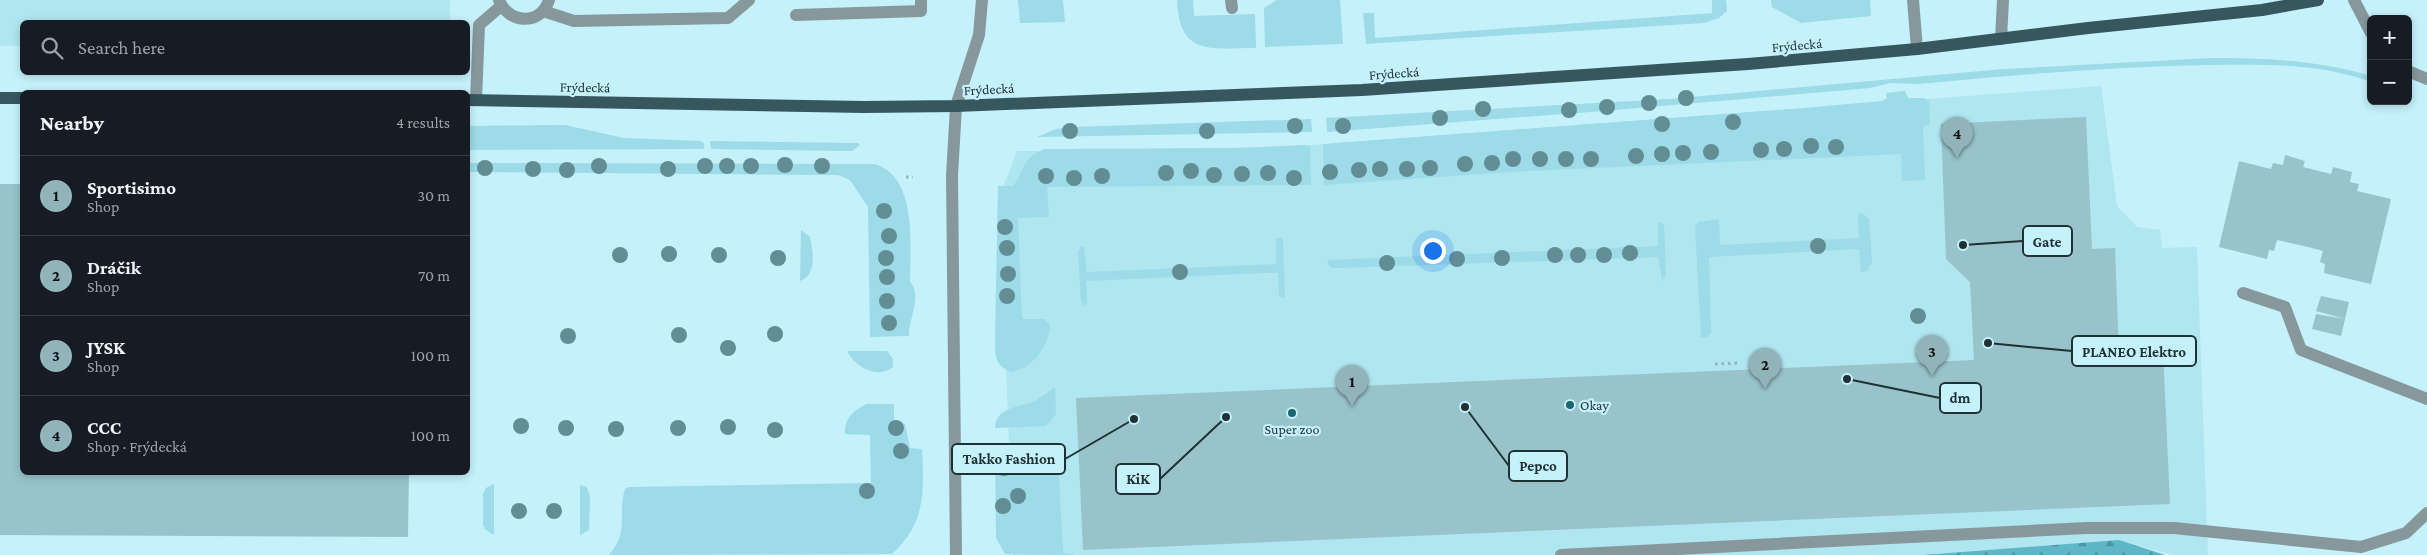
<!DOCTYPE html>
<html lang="en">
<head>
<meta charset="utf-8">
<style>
	body { margin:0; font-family:"Crimson Pro",serif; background:#20242c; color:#f1f3f6 }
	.controls { position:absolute; right:15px; top:15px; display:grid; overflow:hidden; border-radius:8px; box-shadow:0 2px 8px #0003 }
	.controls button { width:45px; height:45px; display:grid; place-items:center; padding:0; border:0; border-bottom:1px solid #363941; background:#171b24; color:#f1f3f6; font:25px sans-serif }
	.you { position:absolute; left:1432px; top:250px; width:18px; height:18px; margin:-12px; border:4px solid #fff; border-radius:50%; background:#1a73e8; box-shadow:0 0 0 8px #1a73e833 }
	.badge { display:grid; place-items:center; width:32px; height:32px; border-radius:50%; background:#91b3ba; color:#111; font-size:16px; font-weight:700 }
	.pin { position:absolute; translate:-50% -41px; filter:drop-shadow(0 1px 2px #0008) }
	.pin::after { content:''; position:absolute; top:26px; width:18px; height:15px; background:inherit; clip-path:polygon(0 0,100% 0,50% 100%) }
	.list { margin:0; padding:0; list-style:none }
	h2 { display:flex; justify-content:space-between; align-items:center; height:65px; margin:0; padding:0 20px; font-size:21px }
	h2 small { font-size:16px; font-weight:400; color:#9ea1a6 }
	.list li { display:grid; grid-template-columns:32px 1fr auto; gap:15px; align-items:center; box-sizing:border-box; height:80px; padding:0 20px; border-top:1px solid #363941 }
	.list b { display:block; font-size:19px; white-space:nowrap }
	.list p { margin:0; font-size:16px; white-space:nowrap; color:#9ea1a6 }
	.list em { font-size:16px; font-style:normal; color:#9ea1a6 }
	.icon { flex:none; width:28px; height:28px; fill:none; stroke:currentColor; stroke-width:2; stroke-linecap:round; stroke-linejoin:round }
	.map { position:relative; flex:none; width:2427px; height:555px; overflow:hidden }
	.search { position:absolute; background:#171b24; box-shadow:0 2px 8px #0003; left:20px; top:20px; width:450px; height:55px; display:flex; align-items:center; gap:12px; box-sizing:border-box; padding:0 18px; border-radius:8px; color:#9ea1a6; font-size:19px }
	.panel { position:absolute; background:#171b24; box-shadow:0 2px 8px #0003; left:20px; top:90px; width:450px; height:385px; border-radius:8px }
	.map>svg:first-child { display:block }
</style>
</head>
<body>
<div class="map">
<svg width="2427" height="555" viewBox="0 0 2427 555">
	<defs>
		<pattern id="forest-firs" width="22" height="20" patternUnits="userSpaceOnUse" patternTransform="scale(1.25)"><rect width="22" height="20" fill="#5db7c7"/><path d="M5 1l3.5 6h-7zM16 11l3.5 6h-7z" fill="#4c95a2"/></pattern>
	</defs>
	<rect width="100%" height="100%" fill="#c5f1fa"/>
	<g fill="#b0e6f0">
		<path d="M0 0H450V22H22V46H0Z"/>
		<path d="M2101 86 2117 206 2137 227 2160 230 2162 248 2197 247 2208 555H2174L2133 544 2165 555H1013L1000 196 1017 151H1233Z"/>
	</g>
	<g fill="#9cdbe7">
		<path d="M1018 0H1063L1065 22 1020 23Z"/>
		<path d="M1177 0H1193L1194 16 1255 14 1256 48C1211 48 1179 57 1177 0Z"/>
		<path d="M1277 0H1340L1343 44 1265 47 1264 8Z"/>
		<path d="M1712 0H1726L1727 11 1719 18 1704 23 1366 44 1363 13H1374L1375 38 1712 13Z"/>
		<path d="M1771 0H1870L1871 16 1801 23 1772 7Z"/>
		<path d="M2211 58C2266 58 2317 60 2371 76V82C2316 62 2264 65 2206 65 2110 67 2013 75 1918 84L1890 83 1870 88 1603 111 1327 132 1326 118 1669 99 2004 69Z"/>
		<path d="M1905 91 1908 98H1924L1929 101 1930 124 1923 126 1925 180 1902 181 1901 154 1509 172 1324 185 1323 144 1804 108 1882 101 1887 98 1886 93Z"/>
		<path d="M1311 119 1312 132 1037 137 1056 129 1074 127Z"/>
		<path d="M565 125 624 138 700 141 704 143V149L468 150V126Z"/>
		<path d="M710 141 858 143 860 145 852 151 711 149Z"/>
		<path d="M1306 145 1310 146 1311 185 1047 187 1049 217 1018 218 1022 319H1044L1050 325C1050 345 1031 370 1011 372 995 366 995 355 995 340L998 186H1013C1025 170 1021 159 1044 149L1232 148Z"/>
		<path d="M468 163 875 164C918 177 910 247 910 282 923 296 908 319 909 336L870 337 868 207 850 180 838 175 468 172Z"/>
		<path d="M1862 213 1869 219 1872 263 1867 271 1861 272 1859 249 1709 257 1711 333 1707 337H1701L1695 227 1698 222 1719 219 1720 245 1859 238 1858 214Z"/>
		<path d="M1658 222 1664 224 1666 275 1662 281 1658 257 1341 268H1331L1327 263 1329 260 1658 246Z"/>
		<path d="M801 230 810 237C813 251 817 276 800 281Z"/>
		<path d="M1276 238H1282L1283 241 1285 296 1283 298 1279 295 1278 273H1264L1086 281 1087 304 1085 306 1081 301 1078 251 1082 246 1084 247 1087 272 1276 264Z"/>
		<path d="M847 351H887L893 359V367C877 380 854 366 847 351Z"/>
		<path d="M1055 387 1056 414 1046 426 995 428C996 406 1019 408 1035 401 1042 397 1048 392 1055 387Z"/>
		<path d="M867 404H894V421L905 424 910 448 922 449C924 492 926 523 892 554L609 555C630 531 617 514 625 489L629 487 871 483 870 435 845 434C844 418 854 410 867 404Z"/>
		<path d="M995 446C1015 446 1046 438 1058 458L1063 553 1076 555 1005 554 996 538Z"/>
		<path d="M494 484V534H492L485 529 483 524V494L486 488Z"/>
		<path d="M580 485 587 487 590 497 589 530 580 535Z"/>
	</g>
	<path fill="url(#forest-firs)" d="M2119 540 2165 555H1923Z"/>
	<g fill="#98c3cb">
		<path d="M2086 117 2092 249 2115 248 2119 354 2163 351 2170 504 1083 550 1076 398 1974 360 1970 282 1946 259 1941 124Z"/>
		<path d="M2285 155 2305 161 2303 167 2331 174 2333 167 2352 172 2350 182 2359 184 2357 191 2391 199 2371 284 2324 273 2325 264 2320 262 2323 251 2308 247 2277 240 2274 251 2269 250 2267 259 2219 247 2239 161 2271 169 2273 163 2283 165Z"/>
		<path d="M0 184H22V472H409L408 537 0 535Z"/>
		<path d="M2321 296 2349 302 2341 336 2312 329 2316 314 2345 319 2316 311Z"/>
	</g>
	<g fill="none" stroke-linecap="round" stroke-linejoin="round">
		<g stroke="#90b4bb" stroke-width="3" stroke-dasharray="2.5 4" stroke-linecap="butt">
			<path d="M906 177H913"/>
			<path d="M1715 364 1739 363"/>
		</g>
		<g stroke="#86989c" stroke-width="12">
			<path d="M499 0C508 24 541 26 549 0"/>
			<path d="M1231 0 1232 8"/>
			<path d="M1913 0 1917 49"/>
			<path d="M2354 0 2371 33"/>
			<path d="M543 11 574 21 728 18 749 0"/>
			<path d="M796 15 921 11V0"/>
			<path d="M2001 39 2003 0"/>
			<path d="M2408 71 2427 79"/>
			<path d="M476 100 479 25 501 6"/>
			<path d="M2243 293 2285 307 2301 350 2427 399"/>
			<path d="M956 555 952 176 956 106 979 35 982 0"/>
			<path d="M1561 555 2086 528H2174L2361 547 2406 533 2427 513"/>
		</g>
		<g stroke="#36575d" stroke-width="12">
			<path d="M0 98H22"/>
			<path d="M468 100 864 107 956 106 1362 90 1748 64 1917 49 2088 28 2262 10 2318 0"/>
		</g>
	</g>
	<g fill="#638d95">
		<circle cx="1686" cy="98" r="8"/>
		<circle cx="1649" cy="103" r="8"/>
		<circle cx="1607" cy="107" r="8"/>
		<circle cx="1483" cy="109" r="8"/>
		<circle cx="1569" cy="110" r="8"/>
		<circle cx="1440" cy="118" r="8"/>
		<circle cx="1733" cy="122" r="8"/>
		<circle cx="1662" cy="124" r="8"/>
		<circle cx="1295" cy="126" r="8"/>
		<circle cx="1343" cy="126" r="8"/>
		<circle cx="1070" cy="131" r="8"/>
		<circle cx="1207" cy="131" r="8"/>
		<circle cx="1811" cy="146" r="8"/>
		<circle cx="1836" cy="147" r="8"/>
		<circle cx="1784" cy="149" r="8"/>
		<circle cx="1761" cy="150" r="8"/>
		<circle cx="1711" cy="152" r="8"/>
		<circle cx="1683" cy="153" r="8"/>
		<circle cx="1662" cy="154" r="8"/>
		<circle cx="1636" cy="156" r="8"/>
		<circle cx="1513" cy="159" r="8"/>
		<circle cx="1540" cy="159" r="8"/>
		<circle cx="1566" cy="159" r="8"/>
		<circle cx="1591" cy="159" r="8"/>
		<circle cx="1492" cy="163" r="8"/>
		<circle cx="1465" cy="164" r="8"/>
		<circle cx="785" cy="165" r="8"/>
		<circle cx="599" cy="166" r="8"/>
		<circle cx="705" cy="166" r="8"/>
		<circle cx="727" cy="166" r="8"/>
		<circle cx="751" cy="166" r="8"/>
		<circle cx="822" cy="166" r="8"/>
		<circle cx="485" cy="168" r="8"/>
		<circle cx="1430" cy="168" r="8"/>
		<circle cx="533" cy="169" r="8"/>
		<circle cx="668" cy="169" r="8"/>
		<circle cx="1380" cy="169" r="8"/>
		<circle cx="1407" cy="169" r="8"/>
		<circle cx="567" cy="170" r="8"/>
		<circle cx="1359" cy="170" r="8"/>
		<circle cx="1191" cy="171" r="8"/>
		<circle cx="1330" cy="172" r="8"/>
		<circle cx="1166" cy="173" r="8"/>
		<circle cx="1268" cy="173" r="8"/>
		<circle cx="1242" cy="174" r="8"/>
		<circle cx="1214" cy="175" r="8"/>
		<circle cx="1046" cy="176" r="8"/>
		<circle cx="1102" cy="176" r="8"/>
		<circle cx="1074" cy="178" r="8"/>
		<circle cx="1294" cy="178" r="8"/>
		<circle cx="884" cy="211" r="8"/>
		<circle cx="1005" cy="227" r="8"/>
		<circle cx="889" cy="236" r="8"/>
		<circle cx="1818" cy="246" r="8"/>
		<circle cx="1007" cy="248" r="8"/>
		<circle cx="1630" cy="253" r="8"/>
		<circle cx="669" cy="254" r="8"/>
		<circle cx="620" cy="255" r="8"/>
		<circle cx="719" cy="255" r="8"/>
		<circle cx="1555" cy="255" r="8"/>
		<circle cx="1578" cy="255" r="8"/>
		<circle cx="1604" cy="255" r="8"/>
		<circle cx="778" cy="258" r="8"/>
		<circle cx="886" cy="258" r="8"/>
		<circle cx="1502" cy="258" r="8"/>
		<circle cx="1457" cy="259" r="8"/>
		<circle cx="1387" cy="263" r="8"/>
		<circle cx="1180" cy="272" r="8"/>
		<circle cx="1008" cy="274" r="8"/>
		<circle cx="887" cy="277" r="8"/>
		<circle cx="1007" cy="296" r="8"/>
		<circle cx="887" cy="301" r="8"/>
		<circle cx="1918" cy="316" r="8"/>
		<circle cx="889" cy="323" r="8"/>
		<circle cx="775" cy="334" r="8"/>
		<circle cx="679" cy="335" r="8"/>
		<circle cx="568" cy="336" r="8"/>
		<circle cx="728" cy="348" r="8"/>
		<circle cx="521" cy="426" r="8"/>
		<circle cx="728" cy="427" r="8"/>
		<circle cx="566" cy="428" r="8"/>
		<circle cx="678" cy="428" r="8"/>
		<circle cx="896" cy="428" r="8"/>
		<circle cx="616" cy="429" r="8"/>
		<circle cx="775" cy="430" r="8"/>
		<circle cx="901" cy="451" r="8"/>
		<circle cx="1004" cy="468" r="8"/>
		<circle cx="867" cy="491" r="8"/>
		<circle cx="1018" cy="496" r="8"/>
		<circle cx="1003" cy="506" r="8"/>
		<circle cx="519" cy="511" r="8"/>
		<circle cx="554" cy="511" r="8"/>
	</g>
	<g fill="#1b6571" stroke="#c5f1fa" stroke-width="2">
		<circle cx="1570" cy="405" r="5"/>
		<circle cx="1292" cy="413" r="5"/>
	</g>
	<g text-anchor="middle" stroke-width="4.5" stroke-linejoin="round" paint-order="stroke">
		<g font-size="14" fill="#1f3134" stroke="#c5f1fa">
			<text transform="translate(1797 45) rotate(-5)" y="5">Frýdecká</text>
			<text transform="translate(1394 73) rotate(-4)" y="5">Frýdecká</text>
			<text transform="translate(585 87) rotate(1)" y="5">Frýdecká</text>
			<text transform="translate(989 89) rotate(-3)" y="5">Frýdecká</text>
		</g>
		<g font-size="14" fill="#1f3134" stroke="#c5f1fa" text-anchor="start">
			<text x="1580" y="410">Okay</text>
			<text x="1292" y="434" text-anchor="middle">Super zoo</text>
		</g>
	</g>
	<path fill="none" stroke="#1f3134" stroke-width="2" d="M1963 245L2023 241M1988 343L2072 351M1847 379L1940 398M1134 419L1065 459M1465 407L1509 466M1226 417L1160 479"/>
	<g fill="#1f3134" stroke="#c5f1fa" stroke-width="2">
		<circle cx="1963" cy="245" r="5"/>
		<circle cx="1988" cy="343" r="5"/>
		<circle cx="1847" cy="379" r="5"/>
		<circle cx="1134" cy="419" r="5"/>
		<circle cx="1465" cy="407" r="5"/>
		<circle cx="1226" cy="417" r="5"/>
	</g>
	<g fill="#c5f1fa" stroke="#1f3134" stroke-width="2">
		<rect x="2023" y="226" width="49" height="30" rx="5"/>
		<rect x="2072" y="336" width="124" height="30" rx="5"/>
		<rect x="1940" y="383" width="41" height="30" rx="5"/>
		<rect x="952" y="444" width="113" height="30" rx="5"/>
		<rect x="1509" y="451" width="58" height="30" rx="5"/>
		<rect x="1116" y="464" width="44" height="30" rx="5"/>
	</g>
	<g font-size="15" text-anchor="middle" font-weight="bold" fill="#1f3134">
		<text x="2047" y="247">Gate</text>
		<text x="2134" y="357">PLANEO Elektro</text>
		<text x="1960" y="403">dm</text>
		<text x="1009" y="464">Takko Fashion</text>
		<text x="1538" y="471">Pepco</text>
		<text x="1138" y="484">KiK</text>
	</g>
</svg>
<div class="controls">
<button>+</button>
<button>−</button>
</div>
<div class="you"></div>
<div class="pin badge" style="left:1352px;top:406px">1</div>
<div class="pin badge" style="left:1765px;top:389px">2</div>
<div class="pin badge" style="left:1932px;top:376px">3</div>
<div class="pin badge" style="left:1957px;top:158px">4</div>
<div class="search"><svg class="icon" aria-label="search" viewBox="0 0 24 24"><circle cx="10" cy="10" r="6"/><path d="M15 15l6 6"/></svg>Search here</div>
<section class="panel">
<h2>Nearby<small>4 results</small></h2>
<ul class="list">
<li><span class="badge">1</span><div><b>Sportisimo</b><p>Shop</p></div><em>30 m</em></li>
<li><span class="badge">2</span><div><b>Dráčik</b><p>Shop</p></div><em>70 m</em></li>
<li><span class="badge">3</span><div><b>JYSK</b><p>Shop</p></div><em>100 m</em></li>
<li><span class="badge">4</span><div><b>CCC</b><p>Shop · Frýdecká</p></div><em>100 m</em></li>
</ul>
</section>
</div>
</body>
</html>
